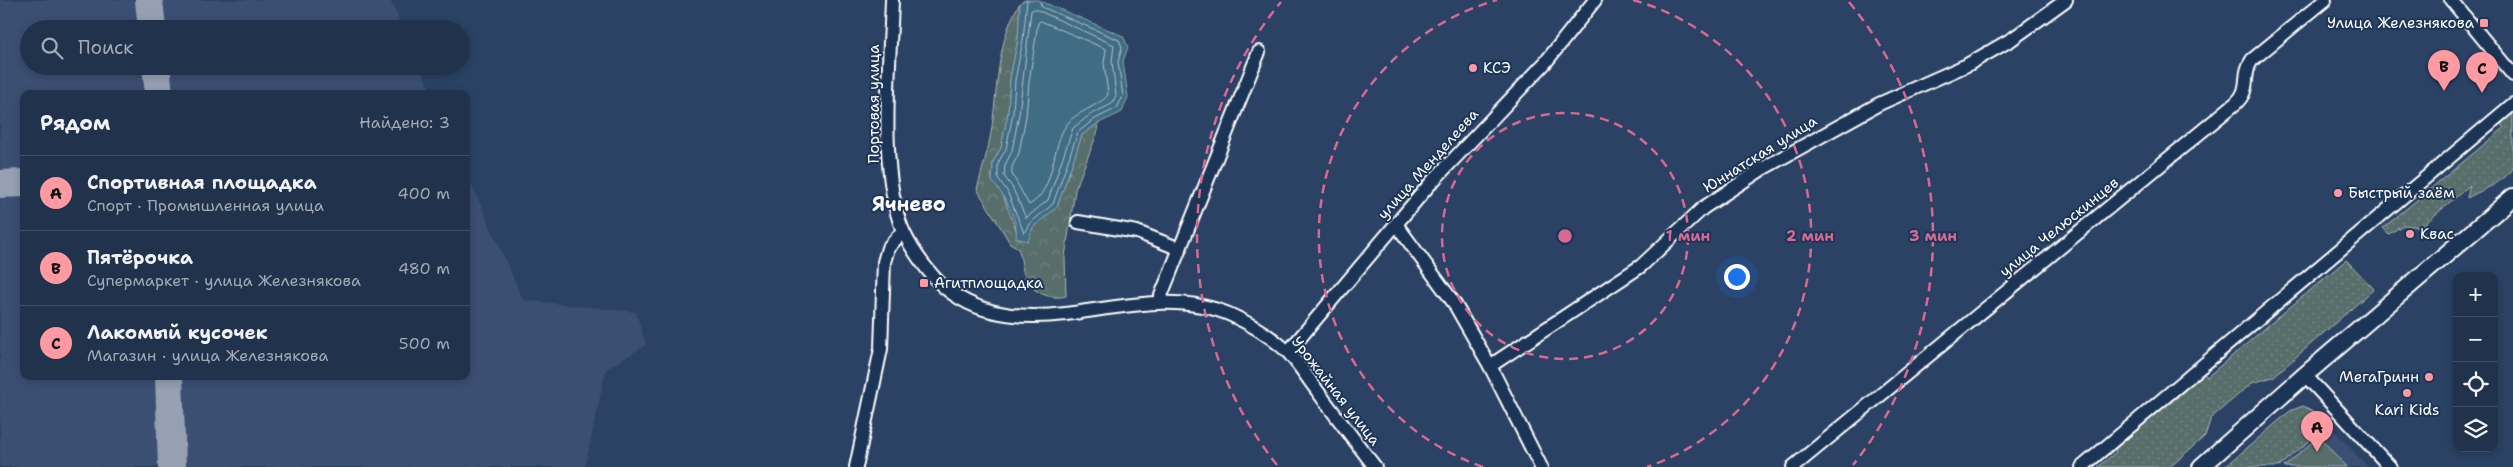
<!DOCTYPE html>
<html lang="ru">
<head>
<meta charset="utf-8">
<style>
	body { margin:0; font-family:"Shantell Sans",sans-serif; background:#283a53; color:#f1f3f6 }
	.controls { position:absolute; right:15px; bottom:15px; display:grid; overflow:hidden; border-radius:10px; box-shadow:0 2px 8px #0003 }
	.controls button { width:45px; height:45px; display:grid; place-items:center; padding:0; border:0; border-bottom:1px solid #3d4d64; background:#20324c; color:#f1f3f6; font:25px sans-serif }
	.you { position:absolute; left:1736px; top:276px; width:18px; height:18px; margin:-12px; border:4px solid #fff; border-radius:50%; background:#1a73e8; box-shadow:0 0 0 8px #1a73e833 }
	.badge { display:grid; place-items:center; width:32px; height:32px; border-radius:50%; background:#ff9aa2; color:#111; font-size:16px; font-weight:700 }
	.pin { position:absolute; translate:-50% -41px; filter:drop-shadow(0 1px 2px #0008) }
	.pin::after { content:''; position:absolute; top:26px; width:18px; height:15px; background:inherit; clip-path:polygon(0 0,100% 0,50% 100%) }
	.list { margin:0; padding:0; list-style:none }
	h2 { display:flex; justify-content:space-between; align-items:center; height:65px; margin:0; padding:0 20px; font-size:21px }
	h2 small { font-size:16px; font-weight:400; color:#a2aab5 }
	.list li { display:grid; grid-template-columns:32px 1fr auto; gap:15px; align-items:center; box-sizing:border-box; height:75px; padding:0 20px; border-top:1px solid #3d4d64 }
	.list b { display:block; font-size:19px; white-space:nowrap }
	.list p { margin:0; font-size:16px; white-space:nowrap; color:#a2aab5 }
	.list em { font-size:16px; font-style:normal; color:#a2aab5 }
	.icon { flex:none; width:28px; height:28px; fill:none; stroke:currentColor; stroke-width:2; stroke-linecap:round; stroke-linejoin:round }
	.map { position:relative; flex:none; width:2513px; height:467px; overflow:hidden }
	.search { position:absolute; background:#20324c; box-shadow:0 2px 8px #0003; left:20px; top:20px; width:450px; height:55px; display:flex; align-items:center; gap:12px; box-sizing:border-box; padding:0 18px; border-radius:28px; color:#a2aab5; font-size:19px }
	.panel { position:absolute; background:#20324c; box-shadow:0 2px 8px #0003; left:20px; top:90px; width:450px; height:290px; border-radius:10px }
	.map>svg:first-child { display:block }
</style>
</head>
<body>
<div class="map">
<svg width="2513" height="467" viewBox="0 0 2513 467">
	<defs>
		<pattern id="grass-dots" width="8" height="8" patternUnits="userSpaceOnUse" patternTransform="scale(1.25)"><rect width="8" height="8" fill="#586e6a"/><path d="M2 2h.1M6 6h.1" fill="none" stroke="#718480" stroke-width="1.8" stroke-linecap="round"/></pattern>
		<pattern id="forest-crowns" width="20" height="18" patternUnits="userSpaceOnUse" patternTransform="scale(1.25)"><rect width="20" height="18" fill="#586e6a"/><path d="M2 6a3 3 0 1 1 6 0M12 15a3 3 0 1 1 6 0" fill="none" stroke="#718480"/></pattern>
	</defs>
	<rect width="100%" height="100%" fill="#2b4265"/>
	<filter id="ink" filterUnits="userSpaceOnUse"><feTurbulence type="fractalNoise" baseFrequency=".02" numOctaves="2"/><feDisplacementMap in="SourceGraphic" scale="10" xChannelSelector="R" yChannelSelector="G"/><feConvolveMatrix kernelMatrix="1 2 1 2 8 2 1 2 1" color-interpolation-filters="sRGB"/></filter>
	<g filter="url(#ink)">
		<g fill="#3a5073">
			<path d="M0 0H390L403 29H29V66H420L432 94H24V376H466V172L523 300 636 312 646 345 606 369 585 467H0Z"/>
			<path d="M2328 424 2368 467H2280Z"/>
		</g>
		<g fill="url(#grass-dots)" stroke="#acb6b4">
			<path d="M2513 112V169L2497 183 2467 198 2470 185 2421 227 2403 225 2389 234 2383 228 2504 128 2497 119Z"/>
			<path d="M2346 260 2374 289 2273 377 2252 383 2211 418 2205 436 2170 467H2098L2116 452 2113 443 2201 370 2207 377Z"/>
			<path d="M2303 406 2315 412 2328 424 2279 467H2225L2290 411Z"/>
		</g>
		<path fill="url(#forest-crowns)" stroke="#acb6b4" d="M1020 3 1018 39 1010 79 1008 113 1001 148 993 162 992 180 1002 193 1017 232 1033 227 1057 207 1082 135 1097 124 1098 131 1075 190 1065 257 1066 296C1052 300 1032 293 1026 279 1021 269 1022 258 1018 248L1010 243 977 189C982 170 988 151 991 133 998 90 996 41 1020 3Z"/>
		<path fill="#586e6a" stroke="#acb6b4" d="M2319 436 2346 467H2284Z"/>
		<path fill="#406c84" stroke="#8ca7b5" d="M1025 0H1038L1123 36 1128 47 1123 61 1128 97 1122 112 1097 124 1082 135 1057 207 1033 227 1028 241 1016 238C1019 219 1004 195 992 181L993 162 1001 148 1008 113 1010 79 1018 39 1020 3Z"/>
		<g fill="none" stroke-linecap="round" stroke-linejoin="round">
			<g stroke="#b3c4ce" stroke-width="1">
				<path d="M1027 0 1023 40 1015 80 1013 113 1006 149 998 163V178L1007 191 1024 233 1029 224 1053 204 1078 132 1095 119 1117 108 1123 96 1118 62 1122 47 1119 40 1042 7 1039 0"/>
				<path d="M1035 9 1114 45 1112 62 1116 95 1112 104 1091 114 1073 128 1048 200 1026 218 1012 187 1004 176 1005 165 1012 151 1019 114 1031 11Z"/>
				<path d="M1041 21 1106 49 1104 63 1108 94C1105 103 1076 112 1068 123 1050 144 1057 190 1029 205L1012 174V167L1019 153 1026 116 1029 82 1038 23Z"/>
			</g>
			<g stroke="#95a0b2" stroke-width="28">
				<path d="M149 0 152 29"/>
				<path d="M156 66 159 94"/>
				<path d="M0 184 24 183"/>
				<path d="M169 376 172 467"/>
			</g>
			<defs>
				<g id="minor">
					<path d="M892 0C890 66 878 171 903 231 910 246 921 262 932 275 967 315 1017 320 1066 314 1121 307 1179 292 1231 315 1251 324 1269 335 1286 350 1297 361 1306 376 1316 389 1335 415 1355 441 1375 467"/>
					<path d="M2451 0 2513 75"/>
					<path d="M1078 222 1137 232 1180 249"/>
					<path d="M1396 224 1454 303 1490 366 1541 467"/>
					<path d="M1158 303 1259 52"/>
					<path d="M1288 352 1430 184 1545 63 1595 0"/>
					<path d="M1490 366 1641 266 1703 208 1762 169 1879 104 1967 65 2012 39 2066 0"/>
					<path d="M2305 375 2390 467"/>
					<path d="M856 467 881 349 884 262 888 248 903 231"/>
					<path d="M1793 467 2236 103C2252 88 2241 75 2252 60L2325 0"/>
					<path d="M2082 467 2513 104"/>
				</g>
				<path id="major" d="M2201 467 2305 375 2513 197"/>
			</defs>
			<use href="#minor" stroke="#fff" stroke-width="16"/>
			<use href="#major" stroke="#fff" stroke-width="20"/>
			<use href="#minor" stroke="#1d3557" stroke-width="12"/>
			<use href="#major" stroke="#1d3557" stroke-width="16"/>
		</g>
	</g>
	<g fill="none" stroke="#d76994" stroke-width="2.5" stroke-dasharray="9 6">
		<circle cx="1565" cy="236" r="123"/>
		<path d="M1483 467A245 245 0 0 1 1497 0M1633 0A245 245 0 0 1 1647 467"/>
		<path d="M1277 465A368 368 0 0 1 1281 2M1849 2A368 368 0 0 1 1853 465"/>
	</g>
	<g fill="#ff9aa2" stroke="#1d3557" stroke-width="2">
		<rect x="2479" y="18" width="10" height="10" rx="2.5"/>
		<circle cx="1473" cy="68" r="5"/>
		<circle cx="2338" cy="193" r="5"/>
		<circle cx="2410" cy="234" r="5"/>
		<rect x="919" y="278" width="10" height="10" rx="2.5"/>
		<circle cx="2429" cy="377" r="5"/>
		<circle cx="2407" cy="393" r="5"/>
	</g>
	<g text-anchor="middle" stroke-width="4" stroke-linejoin="round" paint-order="stroke">
		<g font-size="15" fill="#fff" stroke="#1d3557" text-anchor="start">
			<text x="2474" y="28" text-anchor="end">Улица Железнякова</text>
			<text x="1483" y="73">КСЭ</text>
			<text x="2348" y="198">Быстрый заём</text>
			<text x="2420" y="239">Квас</text>
			<text x="934" y="288">Агитплощадка</text>
			<text x="2419" y="382" text-anchor="end">МегаГринн</text>
			<text x="2407" y="415" text-anchor="middle">Kari Kids</text>
		</g>
		<g font-size="15" fill="#fff" stroke="#1d3557">
			<text transform="translate(874 104) rotate(-90)" y="5">Портовая улица</text>
			<text transform="translate(1760 154) rotate(-32)" y="5">Юннатская улица</text>
			<text transform="translate(1428 164) rotate(-48)" y="5">улица Менделеева</text>
			<text transform="translate(2059 227) rotate(-39)" y="5">улица Челюскинцев</text>
			<text transform="translate(1336 391) rotate(52)" y="5">Урожайная улица</text>
		</g>
		<g font-size="20" font-weight="bold" fill="#fff" stroke="#1d3557">
			<text x="909" y="211">Ячнево</text>
		</g>
	</g>
	<circle cx="1565" cy="236" r="8" fill="#d76994" stroke="#1d3557" stroke-width="2.5"/>
	<g font-size="15" text-anchor="middle" font-weight="bold" fill="#d76994" stroke="#1d3557" stroke-width="4" stroke-linejoin="round" paint-order="stroke">
		<text x="1688" y="241">1 мин</text>
		<text x="1810" y="241">2 мин</text>
		<text x="1933" y="241">3 мин</text>
	</g>
</svg>
<div class="controls">
<button>+</button>
<button>−</button>
<button><svg class="icon" aria-label="locate" viewBox="0 0 24 24"><circle cx="12" cy="12" r="6"/><path d="M12 2v4M12 18v4M2 12h4M18 12h4"/></svg></button>
<button><svg class="icon" aria-label="layers" viewBox="0 0 24 24"><path d="M12 4l9 5-9 5-9-5zM3 14l9 5 9-5"/></svg></button>
</div>
<div class="you"></div>
<div class="pin badge" style="left:2317px;top:452px">A</div>
<div class="pin badge" style="left:2444px;top:91px">B</div>
<div class="pin badge" style="left:2482px;top:93px">C</div>
<div class="search"><svg class="icon" aria-label="search" viewBox="0 0 24 24"><circle cx="10" cy="10" r="6"/><path d="M15 15l6 6"/></svg>Поиск</div>
<section class="panel">
<h2>Рядом<small>Найдено: 3</small></h2>
<ul class="list">
<li><span class="badge">A</span><div><b>Спортивная площадка</b><p>Спорт · Промышленная улица</p></div><em>400 m</em></li>
<li><span class="badge">B</span><div><b>Пятёрочка</b><p>Супермаркет · улица Железнякова</p></div><em>480 m</em></li>
<li><span class="badge">C</span><div><b>Лакомый кусочек</b><p>Магазин · улица Железнякова</p></div><em>500 m</em></li>
</ul>
</section>
</div>
</body>
</html>
